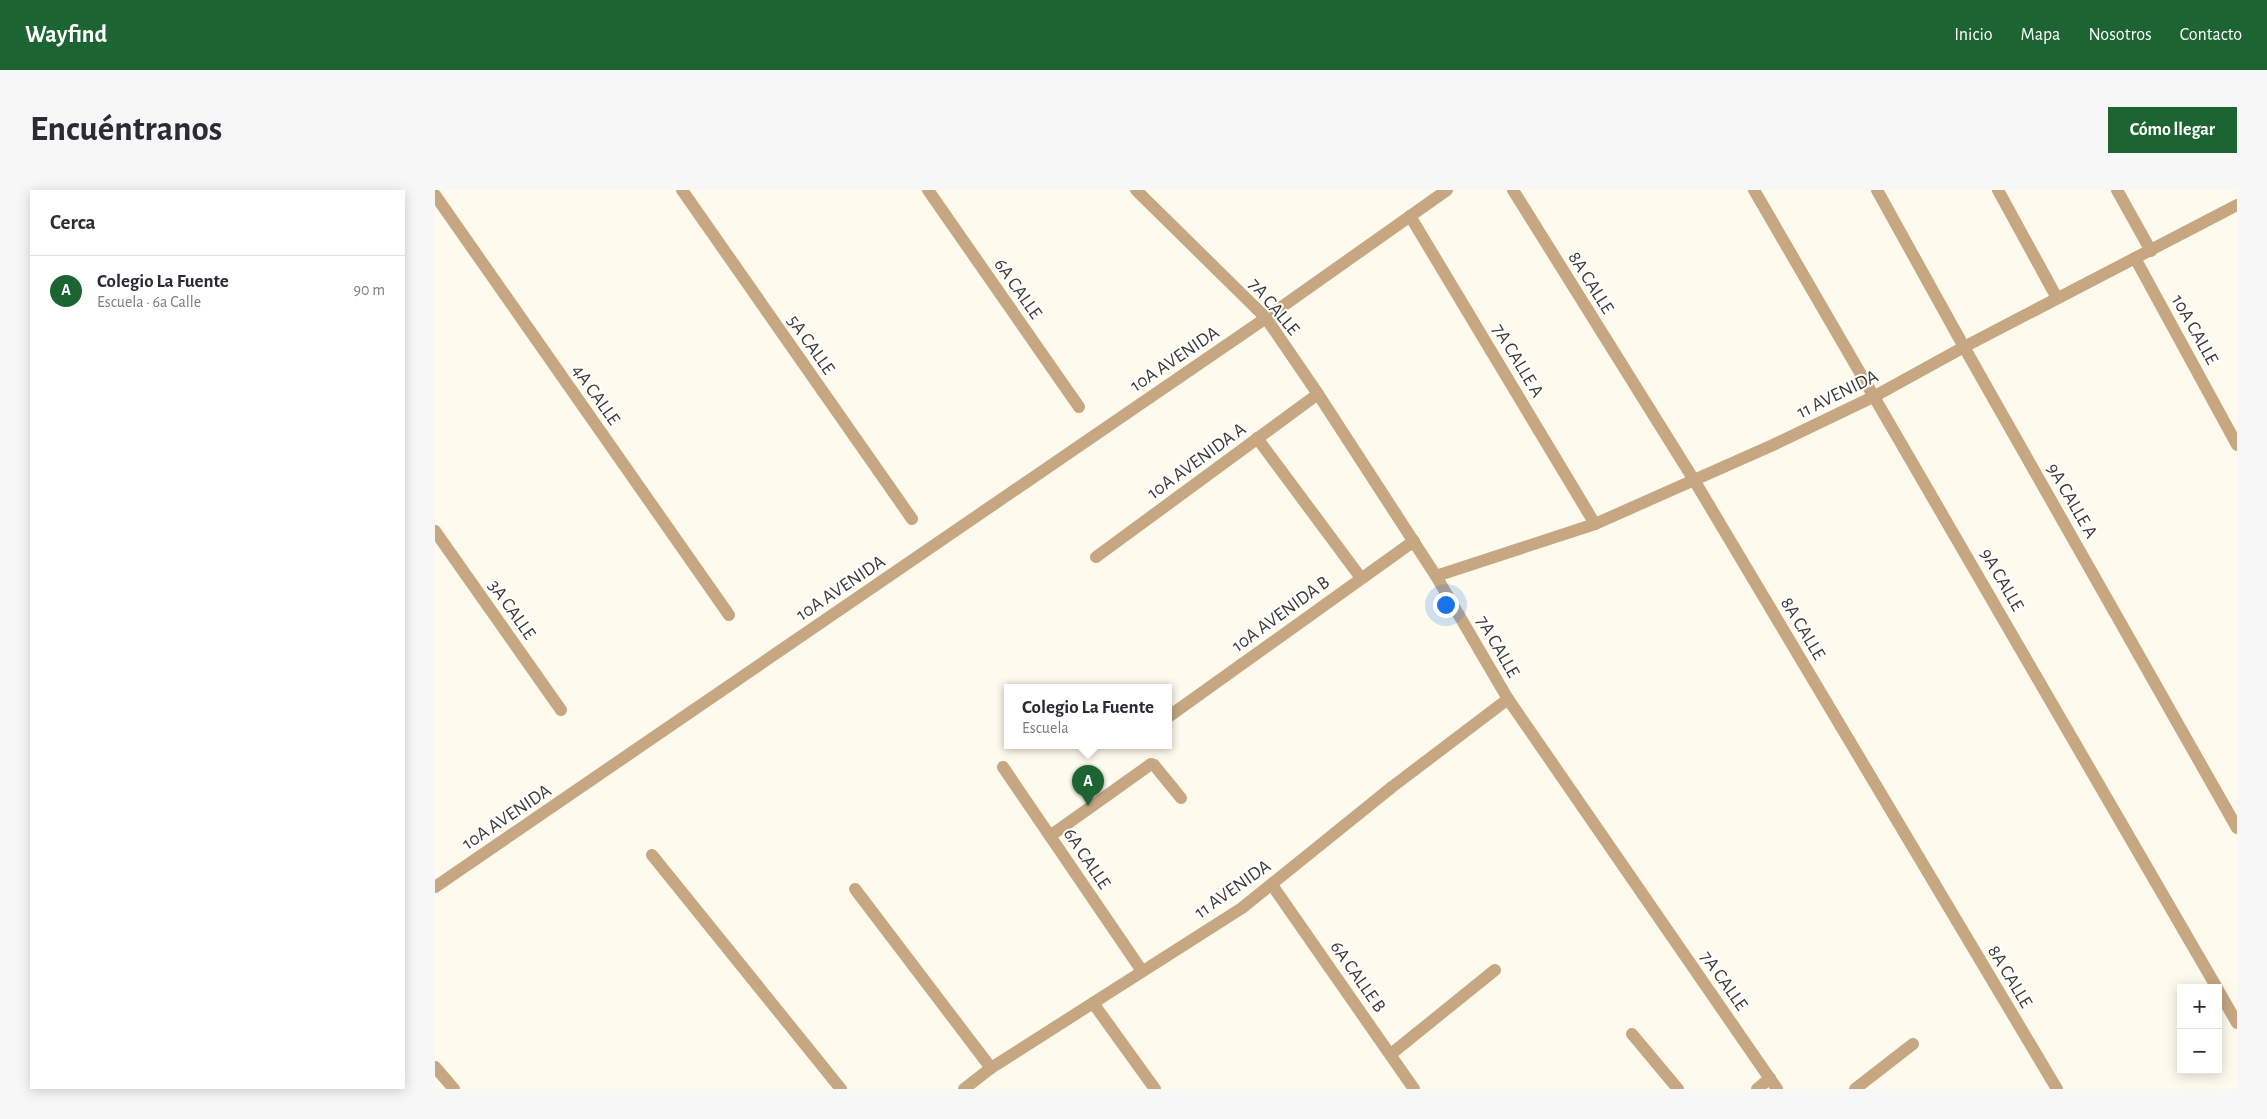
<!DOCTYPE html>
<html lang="es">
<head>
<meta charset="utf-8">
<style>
	body { margin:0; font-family:"Alegreya Sans",sans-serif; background:#f7f7f7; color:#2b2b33 }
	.controls { position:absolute; right:15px; bottom:15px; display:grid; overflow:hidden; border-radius:0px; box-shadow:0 2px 12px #0003 }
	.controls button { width:45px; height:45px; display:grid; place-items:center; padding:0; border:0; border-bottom:1px solid #e1e1e2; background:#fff; color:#2b2b33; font:25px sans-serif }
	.you { position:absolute; left:1010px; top:414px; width:18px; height:18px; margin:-12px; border:4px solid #fff; border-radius:50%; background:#1a73e8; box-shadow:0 0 0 8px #1a73e833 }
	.badge { display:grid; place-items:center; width:32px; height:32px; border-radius:50%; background:#1c6533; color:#fff; font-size:16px; font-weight:700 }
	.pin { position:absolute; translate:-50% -41px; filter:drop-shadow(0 1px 2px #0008) }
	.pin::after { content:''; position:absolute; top:26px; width:18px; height:15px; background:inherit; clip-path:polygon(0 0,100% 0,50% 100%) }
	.popup { position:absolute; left:569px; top:494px; width:168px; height:65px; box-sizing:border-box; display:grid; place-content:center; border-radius:0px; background:#fff; filter:drop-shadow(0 1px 4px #0005); font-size:16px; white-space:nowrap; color:#7c7c81 }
	.popup b { font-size:19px; color:#2b2b33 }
	.popup::after { content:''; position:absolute; left:50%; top:100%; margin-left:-10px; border:10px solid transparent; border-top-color:#fff }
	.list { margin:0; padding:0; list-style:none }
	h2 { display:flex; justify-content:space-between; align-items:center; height:65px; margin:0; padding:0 20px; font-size:21px }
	h2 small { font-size:16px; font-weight:400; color:#7c7c81 }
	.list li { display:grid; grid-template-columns:32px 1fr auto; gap:15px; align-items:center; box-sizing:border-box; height:70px; padding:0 20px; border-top:1px solid #e1e1e2 }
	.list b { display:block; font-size:19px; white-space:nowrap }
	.list p { margin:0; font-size:16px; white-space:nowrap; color:#7c7c81 }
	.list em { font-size:16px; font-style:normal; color:#7c7c81 }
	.map { position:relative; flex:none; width:1802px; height:899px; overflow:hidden; border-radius:0px }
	header { display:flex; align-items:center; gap:30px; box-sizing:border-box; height:70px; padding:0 25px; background:#1c6533; color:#fff }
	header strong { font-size:24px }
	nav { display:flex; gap:28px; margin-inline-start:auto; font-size:18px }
	.intro { display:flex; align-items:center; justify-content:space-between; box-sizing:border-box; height:120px; padding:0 30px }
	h1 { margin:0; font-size:35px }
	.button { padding:12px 22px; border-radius:0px; background:#1c6533; color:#fff; font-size:18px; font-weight:700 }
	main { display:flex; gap:30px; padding:0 30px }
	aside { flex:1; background:#fff; border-radius:0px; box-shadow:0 2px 12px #0003 }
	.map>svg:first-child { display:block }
</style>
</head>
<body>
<header>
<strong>Wayfind</strong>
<nav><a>Inicio</a><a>Mapa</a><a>Nosotros</a><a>Contacto</a></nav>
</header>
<div class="intro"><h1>Encuéntranos</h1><a class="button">Cómo llegar</a></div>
<main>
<aside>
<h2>Cerca<small></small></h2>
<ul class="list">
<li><span class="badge">A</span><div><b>Colegio La Fuente</b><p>Escuela · 6a Calle</p></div><em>90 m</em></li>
</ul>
</aside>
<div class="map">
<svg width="1802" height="899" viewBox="0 0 1802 899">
	<rect width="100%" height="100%" fill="#fefaee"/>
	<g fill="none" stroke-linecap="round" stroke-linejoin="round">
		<g stroke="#c6a782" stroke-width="12">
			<path d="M247 0 477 329"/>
			<path d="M493 0 644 217"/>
			<path d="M701 0 831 128 883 204 1001 386 1073 509 1342 899"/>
			<path d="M1078 0 1259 290 1622 899"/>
			<path d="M1319 0 1782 798"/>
			<path d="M1442 0 1529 157 1802 638"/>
			<path d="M1563 0 1622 108"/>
			<path d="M1682 0 1716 61"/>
			<path d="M0 5 294 425"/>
			<path d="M975 26 1160 334"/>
			<path d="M1700 68 1802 255"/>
			<path d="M822 248 926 388"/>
			<path d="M0 341 126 520"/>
			<path d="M661 367 883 204"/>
			<path d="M1001 386 1160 334 1338 255 1440 206 1529 157 1802 15"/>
			<path d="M733 527 979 351"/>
			<path d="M568 577 707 781"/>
			<path d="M615 646 716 574 719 575 746 608"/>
			<path d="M217 665 406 899"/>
			<path d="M837 695 979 899"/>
			<path d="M0 697 831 128 1012 0"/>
			<path d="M420 699 556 878"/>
			<path d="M1783 800 1802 833"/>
			<path d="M658 813 720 899"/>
			<path d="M1197 844 1243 899"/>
			<path d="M956 864 1060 780"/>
			<path d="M0 877 19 899"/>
			<path d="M529 899 556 878 807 718 957 597 1073 509"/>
			<path d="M1322 899 1335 888"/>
			<path d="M1420 899 1478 854"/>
		</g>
	</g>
	<g text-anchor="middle" stroke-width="4" stroke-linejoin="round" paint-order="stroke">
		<g font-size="19" fill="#3b3935" stroke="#fff">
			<text transform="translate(1157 92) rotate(58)" y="7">8A CALLE</text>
			<text transform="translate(584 98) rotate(55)" y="7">6A CALLE</text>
			<text transform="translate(840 116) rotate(50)" y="7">7A CALLE</text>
			<text transform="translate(1761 139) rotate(61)" y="7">10A CALLE</text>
			<text transform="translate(377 154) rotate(55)" y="7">5A CALLE</text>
			<text transform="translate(739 168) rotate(-34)" y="7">10A AVENIDA</text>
			<text transform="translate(1084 170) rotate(59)" y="7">7A CALLE A</text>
			<text transform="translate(1402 203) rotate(-26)" y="7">11 AVENIDA</text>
			<text transform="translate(162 204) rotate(55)" y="7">4A CALLE</text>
			<text transform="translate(761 270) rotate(-36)" y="7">10A AVENIDA A</text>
			<text transform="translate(1638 310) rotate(60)" y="7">9A CALLE A</text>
			<text transform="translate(1568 389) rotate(60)" y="7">9A CALLE</text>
			<text transform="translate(405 397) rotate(-34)" y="7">10A AVENIDA</text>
			<text transform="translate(78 419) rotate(55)" y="7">3A CALLE</text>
			<text transform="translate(845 423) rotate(-36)" y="7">10A AVENIDA B</text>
			<text transform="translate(1369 438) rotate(59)" y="7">8A CALLE</text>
			<text transform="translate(1064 456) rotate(60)" y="7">7A CALLE</text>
			<text transform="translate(71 626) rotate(-34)" y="7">10A AVENIDA</text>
			<text transform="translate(653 668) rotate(56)" y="7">6A CALLE</text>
			<text transform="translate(797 698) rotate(-35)" y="7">11 AVENIDA</text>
			<text transform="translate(924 786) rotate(55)" y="7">6A CALLE B</text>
			<text transform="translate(1576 786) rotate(59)" y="7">8A CALLE</text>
			<text transform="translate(1290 790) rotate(55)" y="7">7A CALLE</text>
		</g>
	</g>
</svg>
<div class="controls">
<button>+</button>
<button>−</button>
</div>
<div class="you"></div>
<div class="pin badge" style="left:653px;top:616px">A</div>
<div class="popup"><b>Colegio La Fuente</b>Escuela</div>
</div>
</main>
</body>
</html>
